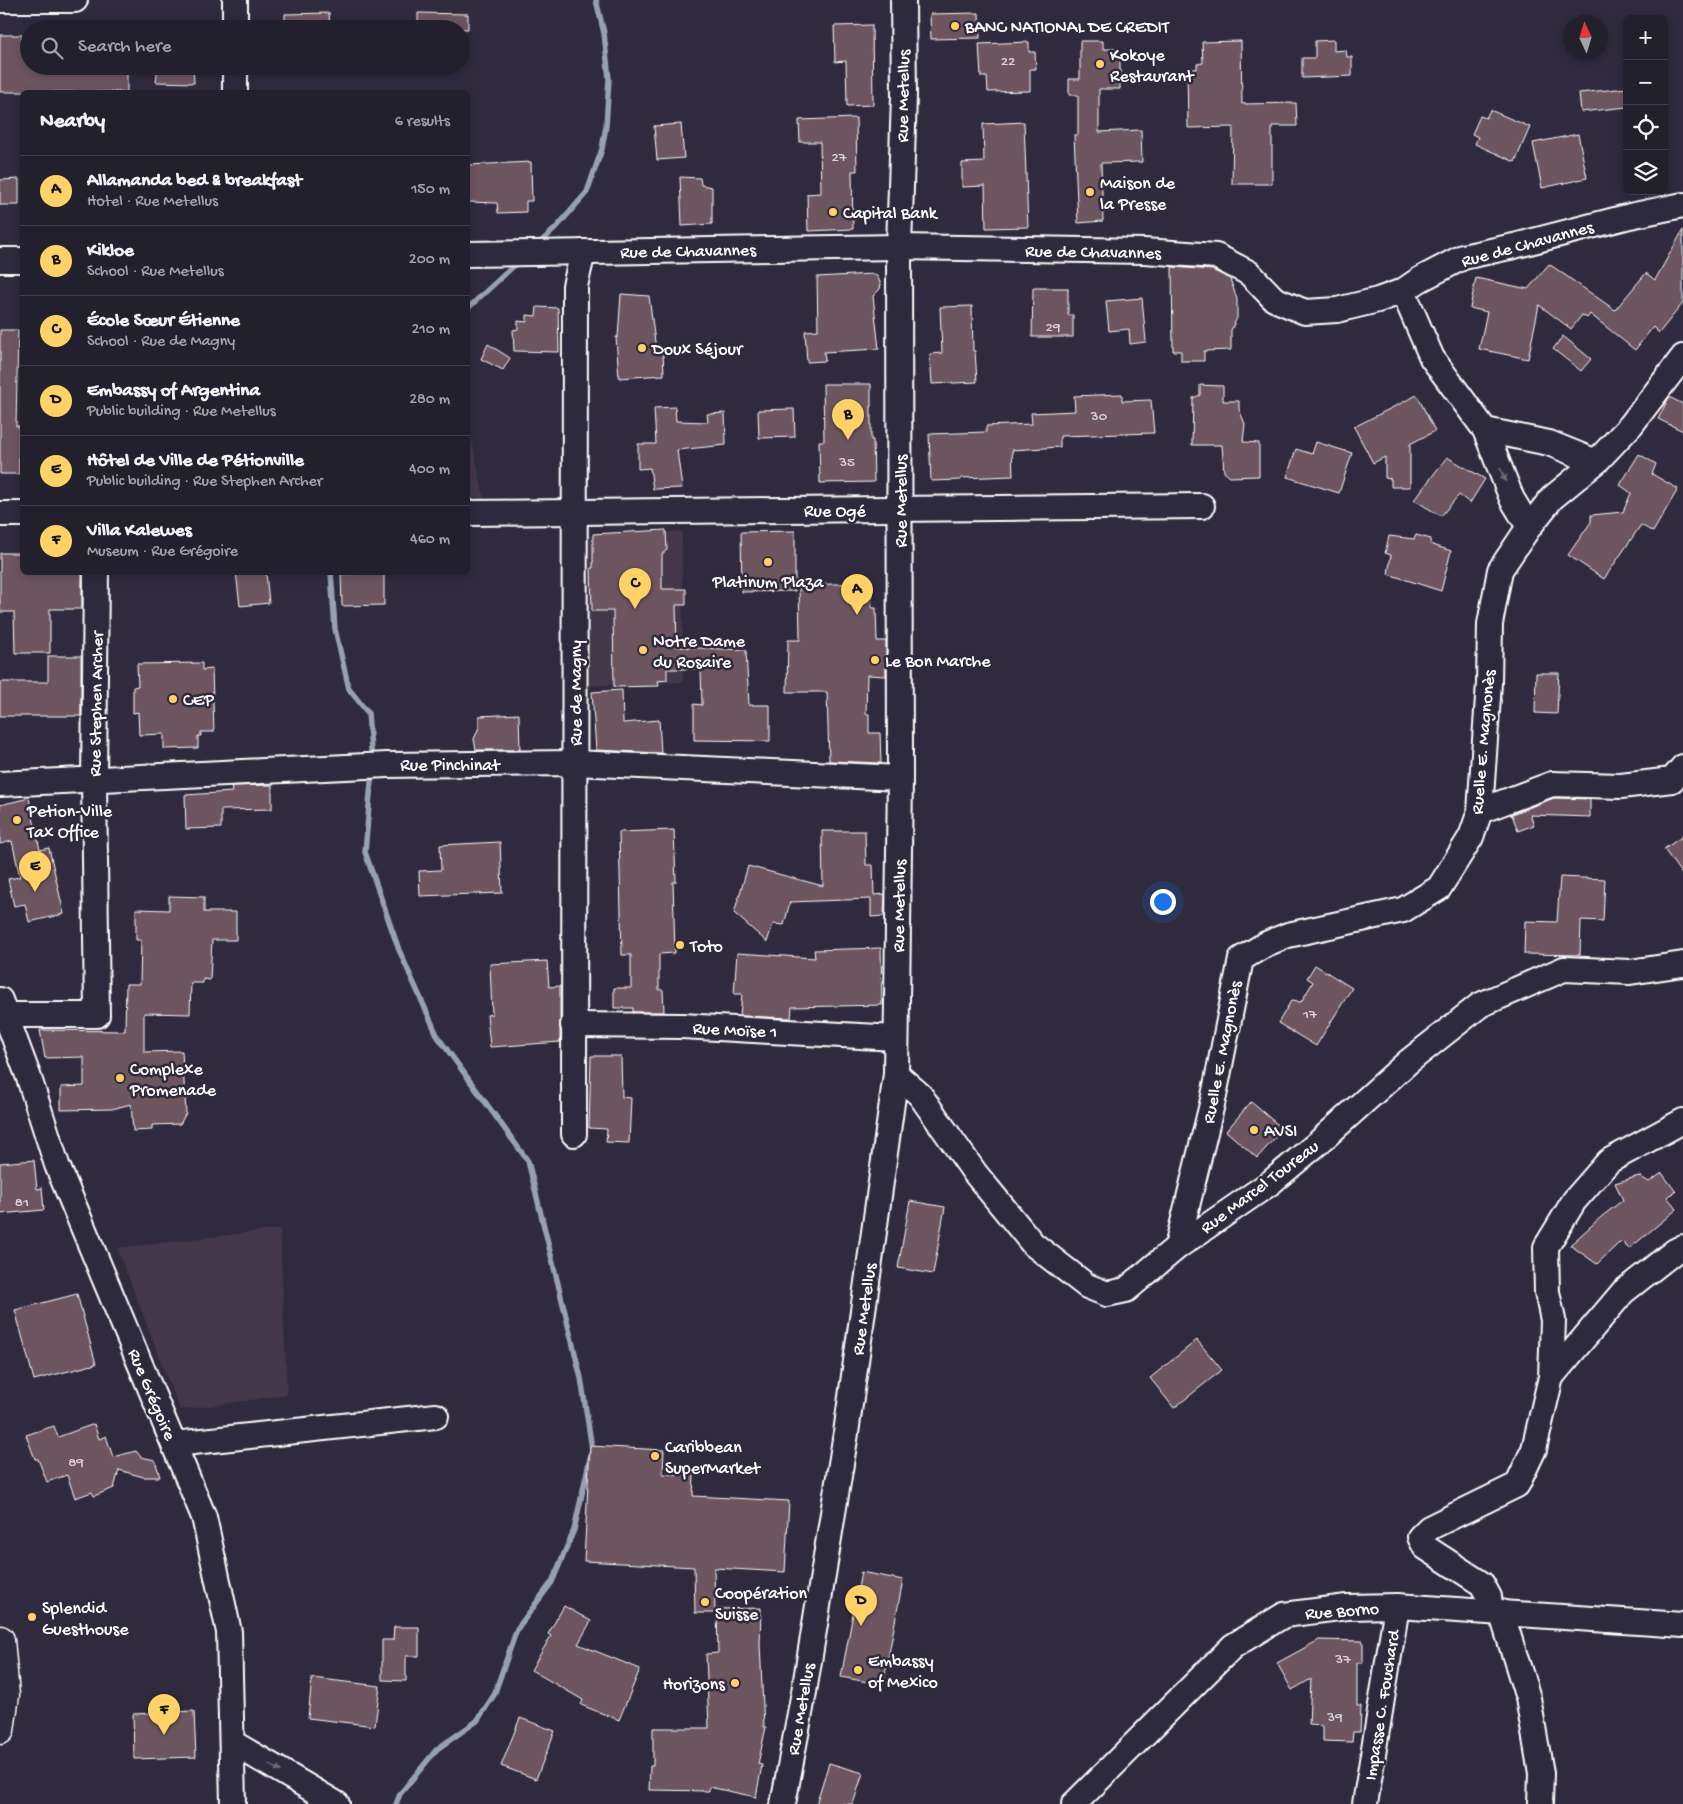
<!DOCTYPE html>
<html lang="en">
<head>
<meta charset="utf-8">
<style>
	body { margin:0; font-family:"Gochi Hand",sans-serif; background:#2f2d3a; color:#f1f3f6 }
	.controls { position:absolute; right:15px; top:15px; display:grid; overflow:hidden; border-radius:8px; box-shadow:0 2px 8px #0003 }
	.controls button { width:45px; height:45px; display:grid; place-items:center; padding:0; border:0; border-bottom:1px solid #403e4a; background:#23202e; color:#f1f3f6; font:25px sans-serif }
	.compass { position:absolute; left:1563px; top:15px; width:45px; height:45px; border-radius:50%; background:#23202e; box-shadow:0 2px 8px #0003; rotate:356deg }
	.you { position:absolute; left:1162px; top:901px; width:18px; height:18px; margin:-12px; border:4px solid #fff; border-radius:50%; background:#1a73e8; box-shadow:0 0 0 8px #1a73e833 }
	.badge { display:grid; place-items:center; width:32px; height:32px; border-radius:50%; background:#ffd166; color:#111; font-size:16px; font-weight:700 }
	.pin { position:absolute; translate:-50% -41px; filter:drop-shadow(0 1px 2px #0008) }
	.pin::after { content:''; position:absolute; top:26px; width:18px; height:15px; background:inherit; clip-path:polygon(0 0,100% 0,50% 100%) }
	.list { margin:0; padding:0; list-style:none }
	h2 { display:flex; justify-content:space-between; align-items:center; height:65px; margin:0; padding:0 20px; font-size:21px }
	h2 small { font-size:16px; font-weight:400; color:#a3a3aa }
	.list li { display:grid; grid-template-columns:32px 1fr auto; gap:15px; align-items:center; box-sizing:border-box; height:70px; padding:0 20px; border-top:1px solid #403e4a }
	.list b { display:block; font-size:19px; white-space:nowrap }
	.list p { margin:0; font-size:16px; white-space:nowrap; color:#a3a3aa }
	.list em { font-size:16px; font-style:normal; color:#a3a3aa }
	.icon { flex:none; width:28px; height:28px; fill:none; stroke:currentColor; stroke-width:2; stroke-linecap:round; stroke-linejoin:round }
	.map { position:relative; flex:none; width:1683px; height:1804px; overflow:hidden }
	.search { position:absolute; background:#23202e; box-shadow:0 2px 8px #0003; left:20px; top:20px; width:450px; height:55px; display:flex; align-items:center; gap:12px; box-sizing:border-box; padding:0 18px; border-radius:28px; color:#a3a3aa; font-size:19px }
	.panel { position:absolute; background:#23202e; box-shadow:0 2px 8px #0003; left:20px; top:90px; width:450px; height:485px; border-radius:8px }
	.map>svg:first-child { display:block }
</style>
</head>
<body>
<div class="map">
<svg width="1683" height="1804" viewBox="0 0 1683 1804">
	<rect width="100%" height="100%" fill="#2f2a3d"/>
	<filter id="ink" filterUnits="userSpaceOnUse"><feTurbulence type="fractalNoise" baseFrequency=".02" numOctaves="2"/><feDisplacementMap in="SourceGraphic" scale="10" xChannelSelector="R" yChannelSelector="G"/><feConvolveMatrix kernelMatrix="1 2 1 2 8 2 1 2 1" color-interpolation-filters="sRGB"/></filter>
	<g filter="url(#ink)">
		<g fill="#423748">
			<path d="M469 426 487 512 468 513V428Z"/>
			<path d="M682 531 683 682 588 686 585 536Z"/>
			<path d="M280 1229 287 1395 180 1410 117 1248Z"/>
		</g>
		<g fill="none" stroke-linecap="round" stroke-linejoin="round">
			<g stroke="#98a1b2" stroke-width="5.5">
				<path d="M537 245 556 228 587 192 602 149 606 126 609 79 604 33 596 0"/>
				<path d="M468 308 519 261"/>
				<path d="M331 572 335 629 349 689 368 713 372 762"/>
				<path d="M372 771 365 852 399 950 438 1037 528 1161 581 1378 592 1449 574 1530 552 1582 517 1629 494 1695 477 1721 437 1749 400 1794 396 1804"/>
			</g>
		</g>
		<g fill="#6d5560" stroke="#fff">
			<path d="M329 13 330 29H285V14Z"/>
			<path d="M418 13 468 14V29H418Z"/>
			<path d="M979 13 980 38 931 39 930 14Z"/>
			<path d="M872 25 873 105 847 106 846 61 835 62 834 26Z"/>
			<path d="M0 35H22V45L29 44V66H127V92H0Z"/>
			<path d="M1334 40V51L1346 50 1347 57H1352V76L1302 78V58H1315V41Z"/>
			<path d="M1080 41H1103V49H1120V89H1099V132L1141 130 1142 162 1101 163 1103 221 1078 223 1074 135H1078V95H1069V79H1080Z"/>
			<path d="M1241 41 1242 104 1296 103 1297 126H1272V184H1232L1233 127 1188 128 1187 69H1197V64L1203 63 1202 42Z"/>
			<path d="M1029 42V52H1035L1036 69H1030V91L988 92 987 77H981L979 44Z"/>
			<path d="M158 66H193L194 83 156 82Z"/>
			<path d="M1627 88V107L1581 112 1579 93Z"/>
			<path d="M1490 110 1530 127 1515 162 1475 144 1478 137 1472 134 1480 116 1486 118Z"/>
			<path d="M856 118 857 171H852L853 229 808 231 807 194 821 193 820 142H800L799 120Z"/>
			<path d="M1024 122 1028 227 986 228 985 186 962 187V163L984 162 983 124Z"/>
			<path d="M681 124 684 158 657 160 654 126Z"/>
			<path d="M1578 134 1587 178 1542 188 1533 143Z"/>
			<path d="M531 162 532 201H526V212L498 213 497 203 468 202V165Z"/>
			<path d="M680 177 700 178 701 185 712 187V224L682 226Z"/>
			<path d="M19 179V205H0V180Z"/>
			<path d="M1683 230V303L1659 333 1653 327 1635 350 1590 314 1587 318 1582 315 1571 329 1539 305 1528 359 1479 349 1487 312 1470 308 1476 278 1528 289 1549 264 1615 310 1646 273 1655 280Z"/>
			<path d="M1172 267 1212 270 1230 279 1237 299V318L1231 330V350L1204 351V361H1181V351H1173Z"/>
			<path d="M872 274 877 276 881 284 880 289 873 296 879 349 824 352 825 361 807 362 805 331 818 330 817 277Z"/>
			<path d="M1033 288H1068V315H1073V337H1032Z"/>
			<path d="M621 294 649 296 656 350H663L664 375 619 378 616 337H618Z"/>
			<path d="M1142 298 1146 342 1130 344 1129 329 1109 331 1106 301Z"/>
			<path d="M972 306 973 351H975L977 382 932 384 930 354 942 353 940 307Z"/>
			<path d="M537 307 558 308 559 352 514 351 513 330 518 329V321L527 322V315L536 316Z"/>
			<path d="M0 330H18L16 426H19V474H0Z"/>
			<path d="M1563 336 1591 359 1581 371 1553 349Z"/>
			<path d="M488 344 510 358 503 370 481 359Z"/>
			<path d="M823 384H871V440H873L874 482 820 483 819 441H824Z"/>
			<path d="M1200 385 1223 386V401H1239V409L1245 424 1243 442 1259 443V476L1230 477 1224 472 1222 445H1192L1193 398 1200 395Z"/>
			<path d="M1122 394V401L1151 400 1154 433 1060 436V447L1012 450 1013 476 961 478V480L931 481 929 434 986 432V426L1032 424 1031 413 1075 411 1074 396Z"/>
			<path d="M1417 395 1435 431 1410 444V487H1391V479L1385 478V457L1373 463 1354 427Z"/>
			<path d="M1669 397 1683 404V431L1658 419Z"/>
			<path d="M675 407 676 421 708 422 707 414 725 413 726 445 677 450 682 488 653 489 650 468 638 469V444H656L654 408Z"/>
			<path d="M794 409 795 437 759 438 758 410Z"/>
			<path d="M1316 442 1352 453 1339 493 1287 477 1296 449 1312 454Z"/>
			<path d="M1639 454 1656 464 1652 474 1678 489 1653 532 1641 525 1604 579 1568 555 1591 522V515L1623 512 1631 493 1620 485Z"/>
			<path d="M1447 457 1485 479 1470 503 1459 495 1441 516 1414 500Z"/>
			<path d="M666 530 667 550 662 554V589H686V605H676L677 647 746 650 749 705H770V741L694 740V704L702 705 701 669H667V680L658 681 659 686 614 687 613 611H592L591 568H593V534Z"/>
			<path d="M795 531V591L742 592 741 532Z"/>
			<path d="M1416 535 1431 539 1430 544 1451 551 1441 591 1388 574 1391 555 1385 553 1389 536 1414 539Z"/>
			<path d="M0 553H22V572H82V609H50V653H15L14 612H0Z"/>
			<path d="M236 572H266L269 603 240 606Z"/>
			<path d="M384 573V605L342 606 341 574Z"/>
			<path d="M871 583 872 608H876L877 641H886V676L867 675 866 714H869V733H880L881 763 829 761 827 692H787L788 640H800L799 585Z"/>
			<path d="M48 656H81V716H0V682H48Z"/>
			<path d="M202 663V670L212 669 214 732H201V736H198V748L164 749V734L139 735 138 712 133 713V687L138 686 137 664Z"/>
			<path d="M1536 673H1559L1557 714 1535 713Z"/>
			<path d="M622 690 623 723 659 720 661 753 596 750 592 692Z"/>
			<path d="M519 714 520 750H476L474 739 479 727V716Z"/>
			<path d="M272 785V809L221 810V828L186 829 185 795 232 792 231 786Z"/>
			<path d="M29 798 40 850 49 848 64 914 29 922 25 904 14 906 8 879 20 877 12 841 0 844V805Z"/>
			<path d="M1554 798 1590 799V817L1530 815 1534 825 1518 831 1512 815H1510Z"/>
			<path d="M674 830 676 882H673L675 953 659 954V990H663L664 1012H633V1008H614V988H631V955H622L619 832Z"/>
			<path d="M822 831H865L866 865H873L874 895 885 894 884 916 871 917V899L790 902 784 925 773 924 767 942 734 913 748 866 823 886Z"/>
			<path d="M1683 836V876L1664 849Z"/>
			<path d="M500 842 502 893 420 896 419 871 441 870 440 845Z"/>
			<path d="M1560 877 1605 879 1603 921 1581 920 1580 955 1524 954 1525 921 1557 922Z"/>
			<path d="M169 896 204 897V912H236V940H212L210 980 203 979V983H191L190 1014 144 1013V1052L182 1051 186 1113 180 1124 152 1125V1130L133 1131 131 1104 112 1109 61 1110V1087L84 1086V1057L45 1058 40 1030 125 1031 126 984H140L141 940H136V909L169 910Z"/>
			<path d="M881 948 882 1005 792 1007 791 1018 740 1016 742 994H734L737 953 815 958 814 950Z"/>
			<path d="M547 961 549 987 560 986V1042L490 1047 487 1015 492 1014 490 964Z"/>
			<path d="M1315 965 1352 988 1316 1046 1278 1023 1291 1001 1301 1002 1313 982 1307 978Z"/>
			<path d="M591 1056H621L622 1097 631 1098 629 1143 606 1142 607 1129 589 1128Z"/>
			<path d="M1251 1102 1283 1129 1257 1158 1226 1131Z"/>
			<path d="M34 1160 37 1189 42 1188 44 1210 0 1214V1163Z"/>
			<path d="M1662 1173 1676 1192 1667 1197 1677 1209 1629 1249 1621 1241 1597 1264 1570 1245 1601 1217 1623 1200 1615 1183 1639 1176 1649 1182Z"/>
			<path d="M910 1201 945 1207 933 1274 898 1268Z"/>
			<path d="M77 1294 96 1364 34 1380 15 1310Z"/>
			<path d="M1197 1340 1222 1370 1174 1408 1150 1378Z"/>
			<path d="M94 1424 99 1439 106 1436 113 1457 136 1451 141 1457 155 1460 160 1477H143L119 1470 114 1488 94 1496 92 1492 75 1498 67 1475 47 1482 38 1459H35L26 1435 54 1426 58 1437Z"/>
			<path d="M590 1446 664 1450 663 1474 694 1475 693 1496 789 1501 785 1572 714 1568 715 1613H695L694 1567 584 1561Z"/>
			<path d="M861 1572 903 1580 883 1685 841 1677Z"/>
			<path d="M564 1606 591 1621 578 1644 640 1669 619 1720 581 1705 583 1700 531 1670 551 1636 548 1634Z"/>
			<path d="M761 1608 760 1644 764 1727H766L758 1764 762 1765 756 1797 709 1787V1791L649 1790 650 1766H653V1728H709L706 1654 718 1653 717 1609Z"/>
			<path d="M394 1627H419V1656H406V1681L382 1680V1640H393Z"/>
			<path d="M1319 1640 1363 1641V1663H1357V1706H1361L1360 1732H1353L1352 1742 1323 1741V1726L1309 1725 1311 1679 1292 1690 1277 1663Z"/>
			<path d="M312 1678 380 1686 375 1726 308 1718Z"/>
			<path d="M194 1711 196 1757 134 1759 133 1714Z"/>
			<path d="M520 1718 555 1731 536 1779 501 1766Z"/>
			<path d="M829 1763 863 1773 853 1804H816Z"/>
		</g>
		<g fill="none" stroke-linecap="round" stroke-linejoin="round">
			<defs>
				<g id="minor">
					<path d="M0 0H75"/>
					<path d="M235 0V29"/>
					<path d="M235 66V92"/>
					<path d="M468 254 899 247 1144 251 1216 256 1249 273 1274 299 1305 312 1337 310 1378 300 1403 291 1419 280 1463 257 1514 246 1630 216 1683 205"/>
					<path d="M0 260H22"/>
					<path d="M1403 291 1432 358 1485 430 1512 499 1529 527"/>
					<path d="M1485 430 1549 443 1596 462"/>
					<path d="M468 513 1202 506"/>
					<path d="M0 514H22"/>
					<path d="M0 784 387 765 574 763 900 778"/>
					<path d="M1480 811 1552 784 1621 786 1672 780 1683 767"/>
					<path d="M0 1000 29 1078 57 1165 204 1517 229 1632 233 1804"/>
					<path d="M5 1015H97L94 780 96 572"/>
					<path d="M573 1025 682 1026 896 1038"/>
					<path d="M896 1074 920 1095 975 1173 1033 1244 1087 1286 1107 1294 1126 1290 1177 1247 1270 1183 1318 1143 1408 1062 1480 1005 1564 969 1630 972 1683 964"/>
					<path d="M574 1134 575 286 583 252"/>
					<path d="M1177 1247 1214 1096 1241 959 1266 944 1288 935 1403 910 1439 888 1471 837 1480 811 1489 683 1490 624 1500 570 1529 527 1552 498 1596 462 1631 425 1683 357"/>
					<path d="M1551 1377 1623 1292 1675 1251 1683 1247"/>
					<path d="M175 1444 436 1416"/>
					<path d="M1491 1611 1489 1597 1482 1584 1425 1547 1420 1537 1429 1528 1517 1485 1534 1449 1551 1377 1553 1320 1547 1292 1546 1247 1574 1201 1609 1161 1683 1121"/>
					<path d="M1501 1612 1528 1698 1541 1773 1540 1804"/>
					<path d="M233 1743 337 1804"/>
					<path d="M783 1804 804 1692 846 1433 896 1074 900 778 899 247 904 96 903 0"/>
					<path d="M1074 1804 1233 1646 1284 1615 1347 1607 1397 1606 1683 1625"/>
					<path d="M1365 1804 1397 1606"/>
				</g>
				<path id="major" d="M0 1640 5 1695 0 1730"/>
			</defs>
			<use href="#minor" stroke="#fff" stroke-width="28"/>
			<use href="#major" stroke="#fff" stroke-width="31"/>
			<use href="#minor" stroke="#2f2a3d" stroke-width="24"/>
			<use href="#major" stroke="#2f2a3d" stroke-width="28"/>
		</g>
		<defs><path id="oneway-solid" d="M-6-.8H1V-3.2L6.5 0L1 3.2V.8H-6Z" transform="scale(1.25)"/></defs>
		<g fill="#6d6a77">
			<use href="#oneway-solid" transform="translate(1503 475) rotate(68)"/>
			<use href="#oneway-solid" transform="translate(275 1768) rotate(30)"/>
		</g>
	</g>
	<g fill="#ffd166" stroke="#2f2a3d" stroke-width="2">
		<circle cx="955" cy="26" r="5"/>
		<circle cx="1100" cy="64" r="5"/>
		<circle cx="1090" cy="192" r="5"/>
		<circle cx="833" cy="212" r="5"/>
		<circle cx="642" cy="348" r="5"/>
		<circle cx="768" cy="562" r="5"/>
		<circle cx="643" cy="650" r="5"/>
		<circle cx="875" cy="660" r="5"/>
		<circle cx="173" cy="699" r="5"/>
		<circle cx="17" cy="820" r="5"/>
		<circle cx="680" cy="945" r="5"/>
		<circle cx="120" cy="1078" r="5"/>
		<circle cx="1254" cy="1130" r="5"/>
		<circle cx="655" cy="1456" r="5"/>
		<circle cx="705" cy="1602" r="5"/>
		<circle cx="32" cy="1617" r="5"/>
		<circle cx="858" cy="1670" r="5"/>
		<circle cx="735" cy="1683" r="5"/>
	</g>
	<g text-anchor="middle" stroke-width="5" stroke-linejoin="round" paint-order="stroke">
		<g font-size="15" fill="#dad4d7">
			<text x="1008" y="65">22</text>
			<text x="839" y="161">27</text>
			<text x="1053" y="331">29</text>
			<text x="1099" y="420">30</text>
			<text x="847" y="466">35</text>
			<text x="1310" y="1018">17</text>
			<text x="22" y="1206">81</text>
			<text x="76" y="1466">89</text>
			<text x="1343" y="1663">37</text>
			<text x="1335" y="1721">39</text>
		</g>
		<g font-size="18" fill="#fff" stroke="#2f2a3d" text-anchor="start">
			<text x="965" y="32">BANC NATIONAL DE CREDIT</text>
			<text x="1110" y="60">Kokoye<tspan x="1110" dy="21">Restaurant</tspan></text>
			<text x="1100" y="188">Maison de<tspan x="1100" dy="21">la Presse</tspan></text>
			<text x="843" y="218">Capital Bank</text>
			<text x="652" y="354">Doux Séjour</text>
			<text x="768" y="587" text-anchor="middle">Platinum Plaza</text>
			<text x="653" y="646">Notre Dame<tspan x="653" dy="21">du Rosaire</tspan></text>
			<text x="885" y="666">Le Bon Marche</text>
			<text x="183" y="705">CEP</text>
			<text x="27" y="816">Petion-Ville<tspan x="27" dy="21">Tax Office</tspan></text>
			<text x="690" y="951">Toto</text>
			<text x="130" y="1074">Complexe<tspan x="130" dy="21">Promenade</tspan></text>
			<text x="1264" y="1136">AVSI</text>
			<text x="665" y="1452">Caribbean<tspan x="665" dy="21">SuperMarket</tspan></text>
			<text x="715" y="1598">Coopération<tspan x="715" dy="21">Suisse</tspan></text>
			<text x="42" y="1613">Splendid<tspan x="42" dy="21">Guesthouse</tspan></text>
			<text x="868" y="1666">Embassy<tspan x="868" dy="21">of Mexico</tspan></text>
			<text x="725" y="1689" text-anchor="end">Horizons</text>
		</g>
		<g font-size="18" fill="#fff" stroke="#2f2a3d">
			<text transform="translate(902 96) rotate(-89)" y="6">Rue Metellus</text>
			<text transform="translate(1527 243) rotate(-15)" y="6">Rue de Chavannes</text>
			<text transform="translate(688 250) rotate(-1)" y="6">Rue de Chavannes</text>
			<text transform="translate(1093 251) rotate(1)" y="6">Rue de Chavannes</text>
			<text transform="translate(900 501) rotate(-90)" y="6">Rue Metellus</text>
			<text x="835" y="516">Rue Ogé</text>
			<text transform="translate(575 693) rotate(-90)" y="6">Rue de Magny</text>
			<text transform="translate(95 704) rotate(-89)" y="6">Rue Stephen Archer</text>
			<text transform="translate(1482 742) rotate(-85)" y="6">Ruelle E. Magnonès</text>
			<text x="450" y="770">Rue Pinchinat</text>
			<text transform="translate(898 906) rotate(-89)" y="6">Rue Metellus</text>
			<text transform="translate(735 1029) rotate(3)" y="6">Rue Moïse 1</text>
			<text transform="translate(1221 1052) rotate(-79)" y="6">Ruelle E. Magnonès</text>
			<text transform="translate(1259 1186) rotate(-37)" y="6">Rue Marcel Toureau</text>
			<text transform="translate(863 1309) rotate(-82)" y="6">Rue Metellus</text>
			<text transform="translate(153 1394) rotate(67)" y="6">Rue Grégoire</text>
			<text transform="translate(1342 1610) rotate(-4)" y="6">Rue Borno</text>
			<text transform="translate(1381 1705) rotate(-81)" y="6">Impasse C. Fouchard</text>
			<text transform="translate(800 1709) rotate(-80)" y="6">Rue Metellus</text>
		</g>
	</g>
</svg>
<div class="controls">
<button>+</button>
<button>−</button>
<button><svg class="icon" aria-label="locate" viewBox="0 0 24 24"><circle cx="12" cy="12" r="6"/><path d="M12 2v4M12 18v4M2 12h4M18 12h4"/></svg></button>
<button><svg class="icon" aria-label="layers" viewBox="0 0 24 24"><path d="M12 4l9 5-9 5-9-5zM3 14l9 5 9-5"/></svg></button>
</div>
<svg class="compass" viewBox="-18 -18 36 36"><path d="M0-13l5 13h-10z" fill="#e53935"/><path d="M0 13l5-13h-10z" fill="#a3a3aa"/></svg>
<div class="you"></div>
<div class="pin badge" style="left:857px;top:615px">A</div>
<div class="pin badge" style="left:848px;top:440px">B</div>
<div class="pin badge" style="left:635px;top:609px">C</div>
<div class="pin badge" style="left:861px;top:1626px">D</div>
<div class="pin badge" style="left:35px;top:892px">E</div>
<div class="pin badge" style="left:164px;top:1735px">F</div>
<div class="search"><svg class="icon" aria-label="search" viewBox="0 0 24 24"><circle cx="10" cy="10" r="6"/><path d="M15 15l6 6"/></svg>Search here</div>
<section class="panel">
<h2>Nearby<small>6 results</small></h2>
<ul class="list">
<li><span class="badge">A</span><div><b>Allamanda bed &amp; breakfast</b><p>Hotel · Rue Metellus</p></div><em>150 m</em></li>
<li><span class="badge">B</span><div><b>Kikloe</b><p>School · Rue Metellus</p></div><em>200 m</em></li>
<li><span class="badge">C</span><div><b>École Sœur Étienne</b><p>School · Rue de Magny</p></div><em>210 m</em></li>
<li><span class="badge">D</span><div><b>Embassy of Argentina</b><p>Public building · Rue Metellus</p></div><em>280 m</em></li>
<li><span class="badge">E</span><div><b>Hôtel de Ville de Pétionville</b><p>Public building · Rue Stephen Archer</p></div><em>400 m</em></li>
<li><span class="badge">F</span><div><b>Villa Kalewes</b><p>Museum · Rue Grégoire</p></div><em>460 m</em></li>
</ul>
</section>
</div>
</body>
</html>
